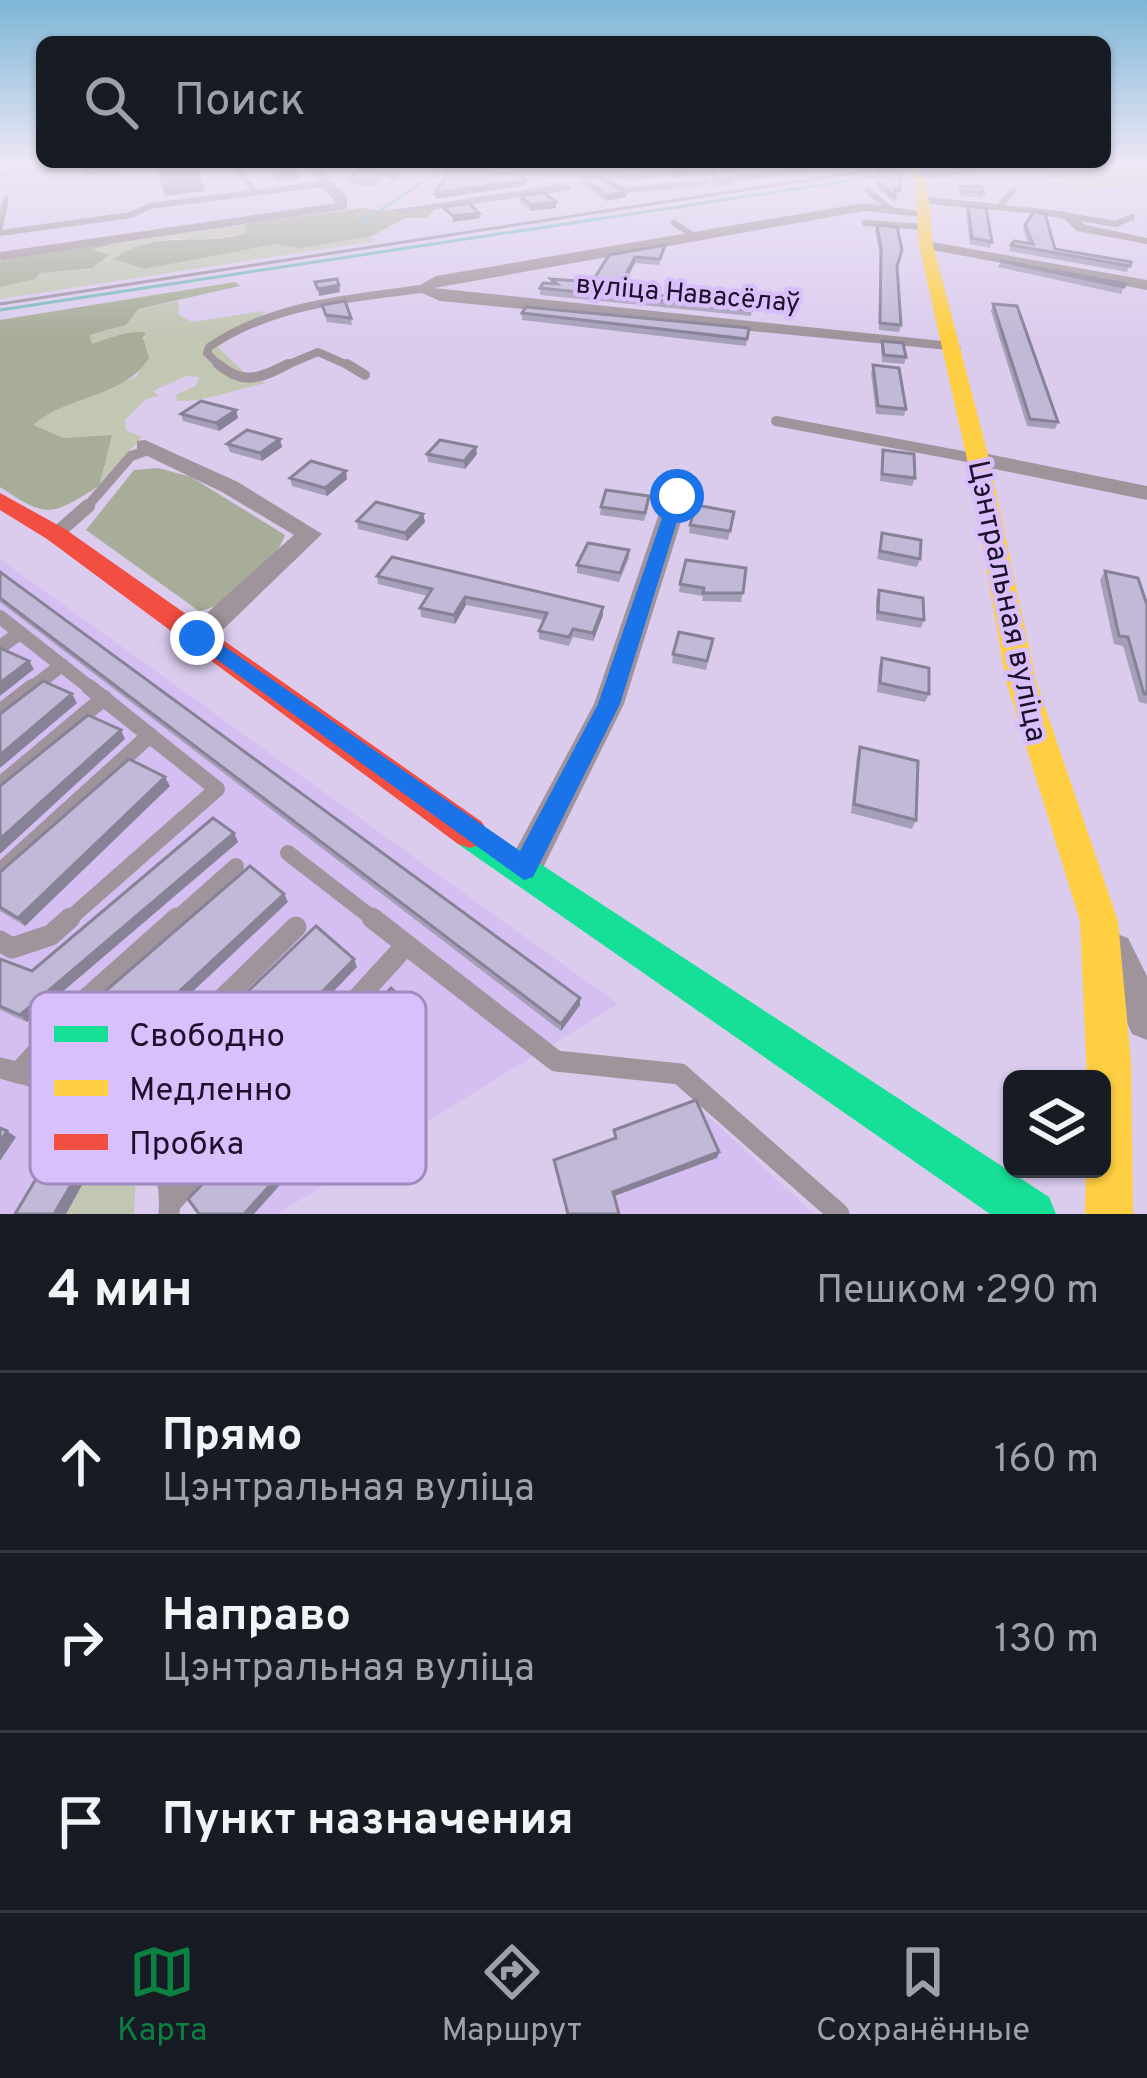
<!DOCTYPE html>
<html lang="ru">
<head>
<meta charset="utf-8">
<style>
	body { margin:0; font-family:Overpass,sans-serif; background:#242831; color:#f1f3f6 }
	.controls { position:absolute; right:36px; bottom:36px; display:grid; overflow:hidden; border-radius:18px; box-shadow:0 3px 9px #0004 }
	.controls button { width:108px; height:108px; display:grid; place-items:center; padding:0; border:0; border-bottom:3px solid #363941; background:#171b24; color:#f1f3f6; font:60px sans-serif }
	.stop { position:absolute; width:36px; height:36px; margin:-27px; border:9px solid #1a73e8; border-radius:50%; background:#fff }
	.stop.end { background:#1a73e8; border-color:#fff; box-shadow:0 3px 12px #0008 }
	.list { margin:0; padding:0; list-style:none }
	h2 { display:flex; justify-content:space-between; align-items:center; height:156px; margin:0; padding:0 48px; font-size:51px }
	h2 small { font-size:39px; font-weight:400; color:#9ea1a6 }
	.list li { display:grid; grid-template-columns:78px 1fr auto; gap:36px; align-items:center; box-sizing:border-box; height:180px; padding:0 48px; border-top:3px solid #363941 }
	.list b { display:block; font-size:45px; white-space:nowrap }
	.list p { margin:0; font-size:39px; white-space:nowrap; color:#9ea1a6 }
	.list em { font-size:39px; font-style:normal; color:#9ea1a6 }
	.icon { flex:none; width:66px; height:66px; fill:none; stroke:currentColor; stroke-width:2; stroke-linecap:round; stroke-linejoin:round }
	.map { position:relative; flex:none; width:1147px; height:1214px; overflow:hidden }
	.search { position:absolute; background:#171b24; box-shadow:0 3px 9px #0004; left:36px; right:36px; top:36px; height:132px; display:flex; align-items:center; gap:30px; box-sizing:border-box; padding:0 42px; border-radius:18px; color:#9ea1a6; font-size:45px }
	.sheet { height:696px; background:#171b24 }
	nav { display:flex; justify-content:space-around; align-items:center; box-sizing:border-box; height:168px; border-top:3px solid #363941; background:#171b24; font-size:33px; color:#9ea1a6 }
	nav a { display:grid; justify-items:center; gap:6px }
	nav .on { color:#0b8043 }
	.map>svg:first-child { display:block }
</style>
</head>
<body>
<div class="map">
<svg width="1147" height="1214" viewBox="0 0 1147 1214">
	<rect width="100%" height="100%" fill="#dbccee"/>
	<g fill="#d5bef2">
		<path d="M676 166H865L739 186 634 195 606 184 678 177Z"/>
		<path d="M0 559 618 1004 277 1214H201L194 1205 96 1160 66 1214H0Z"/>
		<path d="M697 1106 814 1214H567L555 1166 598 1150 613 1136Z"/>
	</g>
	<g fill="#c2c7b4">
		<path d="M1082 166 1147 172V184L1079 191 1065 179H1051L1049 171Z"/>
		<path d="M244 224 247 233 197 241 171 238 134 263 145 269 276 244 298 248 370 237 376 241 0 299V287L35 279 40 273 72 270 108 255 92 249 108 247 107 243Z"/>
		<path d="M178 301 179 315 192 322 264 311 263 315 279 318 244 328 218 347 247 375 266 383C236 389 206 402 177 401L176 395 195 386 200 377 186 376 153 391 159 396 146 399 125 420 126 430 142 437 99 486 64 438 32 425 50 411 138 376 145 334 91 345 88 335 114 329 138 309Z"/>
		<path d="M96 1160 136 1178 134 1214H66Z"/>
	</g>
	<g fill="#a7ad98">
		<path d="M415 207 435 210 427 218H405L370 237 298 248 276 244 145 269 114 259C156 228 200 248 246 233L244 224 361 208 379 211Z"/>
		<path d="M107 243 109 246 92 249 109 255 92 268 40 273 35 279 0 287V262L5 256Z"/>
		<path d="M235 282 240 286 138 309 126 325 89 335 92 344C106 339 133 329 146 333L143 338 149 358C124 398 67 395 33 425L64 438 112 435 99 486C51 516 48 519 0 487V320Z"/>
		<path d="M158 468 191 477 285 535C271 570 236 603 199 611L86 530 134 470Z"/>
	</g>
	<g fill="none" stroke-linecap="round" stroke-linejoin="round">
		<g stroke="#7ababc" stroke-width="3">
			<path d="M924 171 952 166"/>
			<path d="M378 212 438 171"/>
			<path d="M360 222 372 215"/>
			<path d="M0 310 880 176"/>
		</g>
		<path stroke="#a095a4" stroke-width="3" stroke-dasharray="1.5 4.5" stroke-linecap="butt" d="M359 208 383 213"/>
		<g stroke="#a0949c" stroke-width="6">
			<path d="M728 168 747 166"/>
			<path d="M239 171 256 192"/>
			<path d="M0 173 91 166"/>
			<path d="M920 177 996 166"/>
			<path d="M735 179 823 166"/>
			<path d="M607 182 626 190 707 182 698 166"/>
			<path d="M867 190 889 208"/>
			<path d="M1000 205 1014 190"/>
			<path d="M1068 216 1116 224 1132 217"/>
			<path d="M674 223 697 238"/>
			<path d="M865 223 924 227"/>
			<path d="M0 227 6 199"/>
			<path d="M0 233 131 215 150 206 330 183"/>
		</g>
		<g stroke="#a0949c" stroke-width="8">
			<path d="M221 367 207 353 209 347C273 304 346 299 421 289"/>
			<path d="M282 367 318 352 352 367"/>
		</g>
		<g stroke="#a0949c" stroke-width="10">
			<path d="M218 364C243 386 261 378 288 364"/>
			<path d="M347 364 365 375"/>
			<path d="M776 421 978 459"/>
			<path d="M85 509 131 456 152 449"/>
		</g>
		<g stroke="#a0949c" stroke-width="14">
			<path d="M56 534 88 506"/>
			<path d="M0 617 93 690"/>
			<path d="M0 647 20 633"/>
			<path d="M29 690 62 665"/>
		</g>
		<g stroke="#a0949c" stroke-width="16">
			<path d="M0 712 32 687"/>
			<path d="M0 785 104 698"/>
			<path d="M288 853 376 921"/>
			<path d="M0 871 150 735"/>
			<path d="M67 921 217 789 89 687"/>
			<path d="M174 921 236 866"/>
		</g>
		<g stroke="#a0949c" stroke-width="21">
			<path d="M372 918 556 1061 680 1074 839 1214"/>
			<path d="M0 941 12 948 51 935 70 918"/>
			<path d="M0 1068C78 1089 177 1109 169 1214"/>
			<path d="M18 1073 85 1000 177 918"/>
			<path d="M117 1102 296 927"/>
			<path d="M171 1203 406 945"/>
		</g>
		<g fill="#a0949c" fill-rule="evenodd">
			<path d="M305 166H317L347 196V209L0 260V252L336 203Z"/>
			<path d="M354 166 636 173 671 166 667 176 636 181Z"/>
			<path d="M568 183 572 190 400 214 394 210Z"/>
			<path d="M922 196 1068 212 1086 225 1147 238V244L1077 231 1064 219 1038 214 918 203Z"/>
			<path d="M864 203 930 213 923 217 864 211 434 288 952 342 961 347 958 351 440 301 413 289 436 276Z"/>
			<path d="M926 241 1147 280V290L921 248V242Z"/>
			<path d="M145 440 238 482 322 534 208 644 198 647 184 637 188 630 294 535 222 492 137 451V441Z"/>
			<path d="M978 452 1147 486V500L970 464 967 459Z"/>
			<path d="M677 489 689 496 624 704 537 880 524 884 511 880 506 868 594 704 665 496Z"/>
			<path d="M1114 933 1128 938 1147 976V1040L1132 1034 1094 952 1100 938Z"/>
		</g>
		<path fill="#16e098" fill-rule="evenodd" d="M470 818 1049 1197 1056 1214H990L458 844 452 833 458 822Z"/>
		<path fill="#ffcf43" fill-rule="evenodd" d="M903 166H914L927 181 933 245 989 459 1036 681 1118 921 1131 1062 1133 1214H1085L1086 1169H1102V1079H1087L1080 921 1006 681 967 459 919 245 915 182Z"/>
		<path fill="#f24e42" fill-rule="evenodd" d="M0 493 65 529 482 822 488 833 482 844 470 848 458 844 47 539 0 510Z"/>
		<path stroke="#9e92a3" stroke-width="3" d="M0 304 899 166"/>
	</g>
	<g fill="#a69fb9">
		<path d="M265 166H296L299 179 276 182Z"/>
		<path d="M361 166 401 173 394 183 384 175 375 186 350 185 349 180Z"/>
		<path d="M537 166H646L636 168Z"/>
		<path d="M705 166H723L731 179V185L713 186 714 178Z"/>
		<path d="M878 166 893 171 900 190 899 195H895L894 202 877 188Z"/>
		<path d="M580 177 626 197 606 201 580 183Z"/>
		<path d="M960 186 984 193 982 198 961 196 959 191Z"/>
		<path d="M520 196 556 208 531 211 520 202Z"/>
		<path d="M968 206 992 242 990 248 970 244 966 212Z"/>
		<path d="M877 225 898 266 901 325 899 332 879 330 880 254 875 231Z"/>
		<path d="M1025 225 1055 249 1131 262 1127 272 1009 251 1011 245 1028 243 1023 230Z"/>
		<path d="M665 245 659 265 635 263 620 292 753 304 751 316 540 295V288L551 284V279L592 282 609 255Z"/>
		<path d="M1001 261 1125 284 1121 294 998 267Z"/>
		<path d="M993 304 1058 422 1055 429 1027 426 991 311Z"/>
		<path d="M322 305 351 318 352 325 327 322Z"/>
		<path d="M522 313 749 328 746 346 522 320Z"/>
		<path d="M882 341 906 357 904 364 882 362 881 348Z"/>
		<path d="M873 365 906 409 904 416 876 414 871 373Z"/>
		<path d="M236 410 238 418 219 431 183 421 181 414Z"/>
		<path d="M280 439 282 447 262 461 230 452 227 444Z"/>
		<path d="M883 450 915 478 912 486 880 481Z"/>
		<path d="M427 454H477L465 469 428 462Z"/>
		<path d="M346 471 347 479 327 496 292 486 290 478Z"/>
		<path d="M649 504 644 521 600 515 601 507Z"/>
		<path d="M734 512 728 540 689 533 690 525Z"/>
		<path d="M423 514 425 522 407 541 358 529 357 521Z"/>
		<path d="M882 533 920 559 917 567 877 559Z"/>
		<path d="M629 550V558L619 582 577 573V565Z"/>
		<path d="M746 568 741 602 702 601 703 596 679 592 680 584Z"/>
		<path d="M1105 571 1147 605V704L1139 702 1123 646 1114 644 1100 580Z"/>
		<path d="M0 572 580 1005 561 1031 0 602Z"/>
		<path d="M377 576 603 607V615L593 641 573 637 569 646 539 639V631L544 620 466 605 455 624 421 617 420 608 428 596 378 584Z"/>
		<path d="M879 590 924 620 921 628 876 620V599Z"/>
		<path d="M713 639 706 670 672 663 673 654Z"/>
		<path d="M882 658 929 694 925 702 877 692 879 666Z"/>
		<path d="M860 747 916 820 912 829 851 813 857 756Z"/>
		<path d="M170 786 25 926 0 911V872Z"/>
		<path d="M234 833 238 842 27 1022 0 1010V959L32 971Z"/>
	</g>
	<g fill="#878296">
		<path d="M82 166H153V167L85 175Z"/>
		<path d="M172 166H198L205 191 165 196 157 168Z"/>
		<path d="M273 166H296L299 179 276 182Z"/>
		<path d="M829 166H860L829 171Z"/>
		<path d="M695 169V176L671 178V172Z"/>
		<path d="M526 180V185L436 199 435 193Z"/>
		<path d="M626 192V197L606 201V195Z"/>
		<path d="M556 202V208L531 211V205Z"/>
		<path d="M479 213 480 218 453 222V216Z"/>
		<path d="M635 257V263L617 298V291Z"/>
		<path d="M339 285 340 292 319 296 318 289Z"/>
		<path d="M236 410 238 418 219 431 216 423Z"/>
		<path d="M280 439 282 447 262 461 260 453Z"/>
		<path d="M476 447 477 454 465 469 464 461Z"/>
		<path d="M346 471 347 479 327 496 325 488Z"/>
		<path d="M423 514 425 522 407 541 405 533Z"/>
		<path d="M465 597 466 605 455 624 454 615Z"/>
		<path d="M603 607V615L593 641V633Z"/>
		<path d="M29 661 34 669 0 696V683Z"/>
		<path d="M72 694 77 703 0 768V755Z"/>
		<path d="M121 730 125 739 0 854V839Z"/>
		<path d="M165 777 170 786 25 926 18 918Z"/>
		<path d="M234 833 238 842 27 1022 20 1015Z"/>
		<path d="M284 894 288 902 121 1059 114 1052Z"/>
		<path d="M354 959 357 967 195 1135 189 1129Z"/>
		<path d="M580 998V1005L561 1031V1024Z"/>
		<path d="M422 1017 424 1024 254 1214H244Z"/>
		<path d="M7 1131 16 1137 0 1161V1142Z"/>
		<path d="M719 1152 717 1158 612 1197 613 1192Z"/>
		<path d="M89 1154 96 1160 66 1214H54Z"/>
	</g>
	<g fill="#c1b9d7" stroke="#878296" stroke-width="3">
		<path d="M361 166H372L400 168 393 178 383 169 374 180H349Z"/>
		<path d="M673 166H694L695 169 671 172Z"/>
		<path d="M710 166H723L731 179 714 180V172Z"/>
		<path d="M879 166H893V171L900 173V190L894 189 895 197 878 183Z"/>
		<path d="M450 170 519 174 526 180 435 193Z"/>
		<path d="M580 177 600 178 626 192 606 195Z"/>
		<path d="M960 186 982 187 984 193 963 190Z"/>
		<path d="M544 193 556 202 531 205 520 196Z"/>
		<path d="M469 203 479 213 453 216 443 207Z"/>
		<path d="M968 206 986 208 992 242 972 238Z"/>
		<path d="M1034 212 1045 214 1055 249 1131 262 1130 266 1011 245 1014 241 1033 244 1025 225Z"/>
		<path d="M877 225 897 227 902 250 897 266 901 325 880 323 881 248Z"/>
		<path d="M665 245 660 259 635 257 617 291 753 304 752 310 540 288 543 283 557 284 551 279 592 282 609 255Z"/>
		<path d="M1000 261H1001L1125 284 1124 287Z"/>
		<path d="M337 279 339 285 318 289 315 282Z"/>
		<path d="M345 301 351 318 326 315 322 305Z"/>
		<path d="M993 304 1017 306 1058 422 1030 419Z"/>
		<path d="M526 307 749 328 747 339 522 313Z"/>
		<path d="M882 341 903 343 906 357 884 355Z"/>
		<path d="M873 365 899 368 906 409 878 406Z"/>
		<path d="M201 401 236 410 216 423 181 414Z"/>
		<path d="M247 430 280 439 260 453 227 444Z"/>
		<path d="M440 440 476 447 464 461 427 454Z"/>
		<path d="M883 450 914 454 915 478 882 474Z"/>
		<path d="M311 461 346 471 325 488 290 478Z"/>
		<path d="M606 490 649 496 645 513 601 507Z"/>
		<path d="M376 502 423 514 405 533 357 521Z"/>
		<path d="M696 505 734 512 730 531 690 525Z"/>
		<path d="M882 533 921 540 920 559 880 551Z"/>
		<path d="M588 543 629 550 620 573 577 565Z"/>
		<path d="M392 557 603 607 593 633 573 629 569 637 539 631 547 613 465 597 454 615 420 608 432 589 377 576Z"/>
		<path d="M686 560 746 568 743 593H703L704 588 680 584Z"/>
		<path d="M1105 571 1138 578 1147 605V694H1144L1128 637 1119 636Z"/>
		<path d="M0 572 580 998 561 1024 0 598Z"/>
		<path d="M879 590 923 598 924 620 878 612Z"/>
		<path d="M679 632 713 639 707 661 673 654Z"/>
		<path d="M0 648 29 661 0 683Z"/>
		<path d="M882 658 929 668V694L880 683Z"/>
		<path d="M43 681 72 694 0 755V714Z"/>
		<path d="M88 715 121 730 0 839V786Z"/>
		<path d="M860 747 918 761 916 820 854 804Z"/>
		<path d="M129 759 165 777 18 918 0 907V872Z"/>
		<path d="M213 818 234 833 20 1015 0 1006V959L32 971Z"/>
		<path d="M250 866 284 894 114 1052 80 1013Z"/>
		<path d="M316 926 354 959 189 1129 151 1084Z"/>
		<path d="M391 988 422 1017 244 1214H199L188 1199Z"/>
		<path d="M696 1100 719 1152 613 1192 619 1214H568L554 1160 616 1138 614 1130Z"/>
		<path d="M0 1128 7 1131 0 1142Z"/>
		<path d="M57 1144 89 1154 54 1214H15Z"/>
	</g>
	<linearGradient id="sky" x2="0" y2="1"><stop stop-color="#7cb6d6"/><stop offset="0.49" stop-color="#efe8f7"/><stop offset="1" stop-color="#efe8f7" stop-opacity="0"/></linearGradient>
	<rect width="1147" height="336" fill="url(#sky)"/>
	<path fill="#1a73e8" d="M671 492 685 496 620 704 533 877 524 880 187 638 190 633H205L520 851 598 704Z"/>
	<g text-anchor="middle" stroke-width="9" stroke-linejoin="round" paint-order="stroke">
		<g font-size="27" fill="#1d102c" stroke="#d9bffb">
			<text transform="translate(688 293) rotate(5)" y="9">вуліца Навасёлаў</text>
		</g>
		<g font-size="30" fill="#1d102c" stroke="#d9bffb">
			<text transform="translate(1008 601) rotate(78)" y="10">Цэнтральная вуліца</text>
		</g>
	</g>
	<rect x="30" y="992" width="396" height="192" rx="18" fill="#d9bffb" stroke="#a18abd" stroke-width="3"/>
	<rect x="54" y="1026" width="54" height="16" fill="#16e098"/>
	<rect x="54" y="1080" width="54" height="16" fill="#ffcf43"/>
	<rect x="54" y="1134" width="54" height="16" fill="#f24e42"/>
	<g font-size="33" fill="#1d102c">
		<text x="129" y="1046">Свободно</text>
		<text x="129" y="1100">Медленно</text>
		<text x="129" y="1154">Пробка</text>
	</g>
</svg>
<div class="controls">
<button><svg class="icon" aria-label="layers" viewBox="0 0 24 24"><path d="M12 4l9 5-9 5-9-5zM3 14l9 5 9-5"/></svg></button>
</div>
<div class="stop" style="left:677px;top:496px"></div>
<div class="stop end" style="left:197px;top:638px"></div>
<div class="search"><svg class="icon" aria-label="search" viewBox="0 0 24 24"><circle cx="10" cy="10" r="6"/><path d="M15 15l6 6"/></svg>Поиск</div>
</div>
<section class="sheet">
<h2>4 мин<small>Пешком · 290 m</small></h2>
<ul class="list">
<li><svg class="icon" aria-label="ahead" viewBox="0 0 24 24"><path d="M12 20V5M6 11l6-6 6 6"/></svg><div><b>Прямо</b><p>Цэнтральная вуліца</p></div><em>160 m</em></li>
<li><svg class="icon" aria-label="right" viewBox="0 0 24 24"><path d="M7 20v-9h11M14 6l5 5-5 5"/></svg><div><b>Направо</b><p>Цэнтральная вуліца</p></div><em>130 m</em></li>
<li><svg class="icon" aria-label="arrive" viewBox="0 0 24 24"><path d="M6 21V4h12l-3 4 3 4H6"/></svg><div><b>Пункт назначения</b></div></li>
</ul>
</section>
<nav>
<a class="on"><svg class="icon" aria-label="map" viewBox="0 0 24 24"><path d="M3 6l6-2 6 2 6-2v14l-6 2-6-2-6 2zM9 4v14M15 6v14"/></svg>Карта</a>
<a><svg class="icon" aria-label="directions" viewBox="0 0 24 24"><path d="M12 3l9 9-9 9-9-9zM9 14v-3h6M13 9l2 2-2 2"/></svg>Маршрут</a>
<a><svg class="icon" aria-label="saved" viewBox="0 0 24 24"><path d="M7 4h10v16l-5-4-5 4z"/></svg>Сохранённые</a>
</nav>
</body>
</html>
